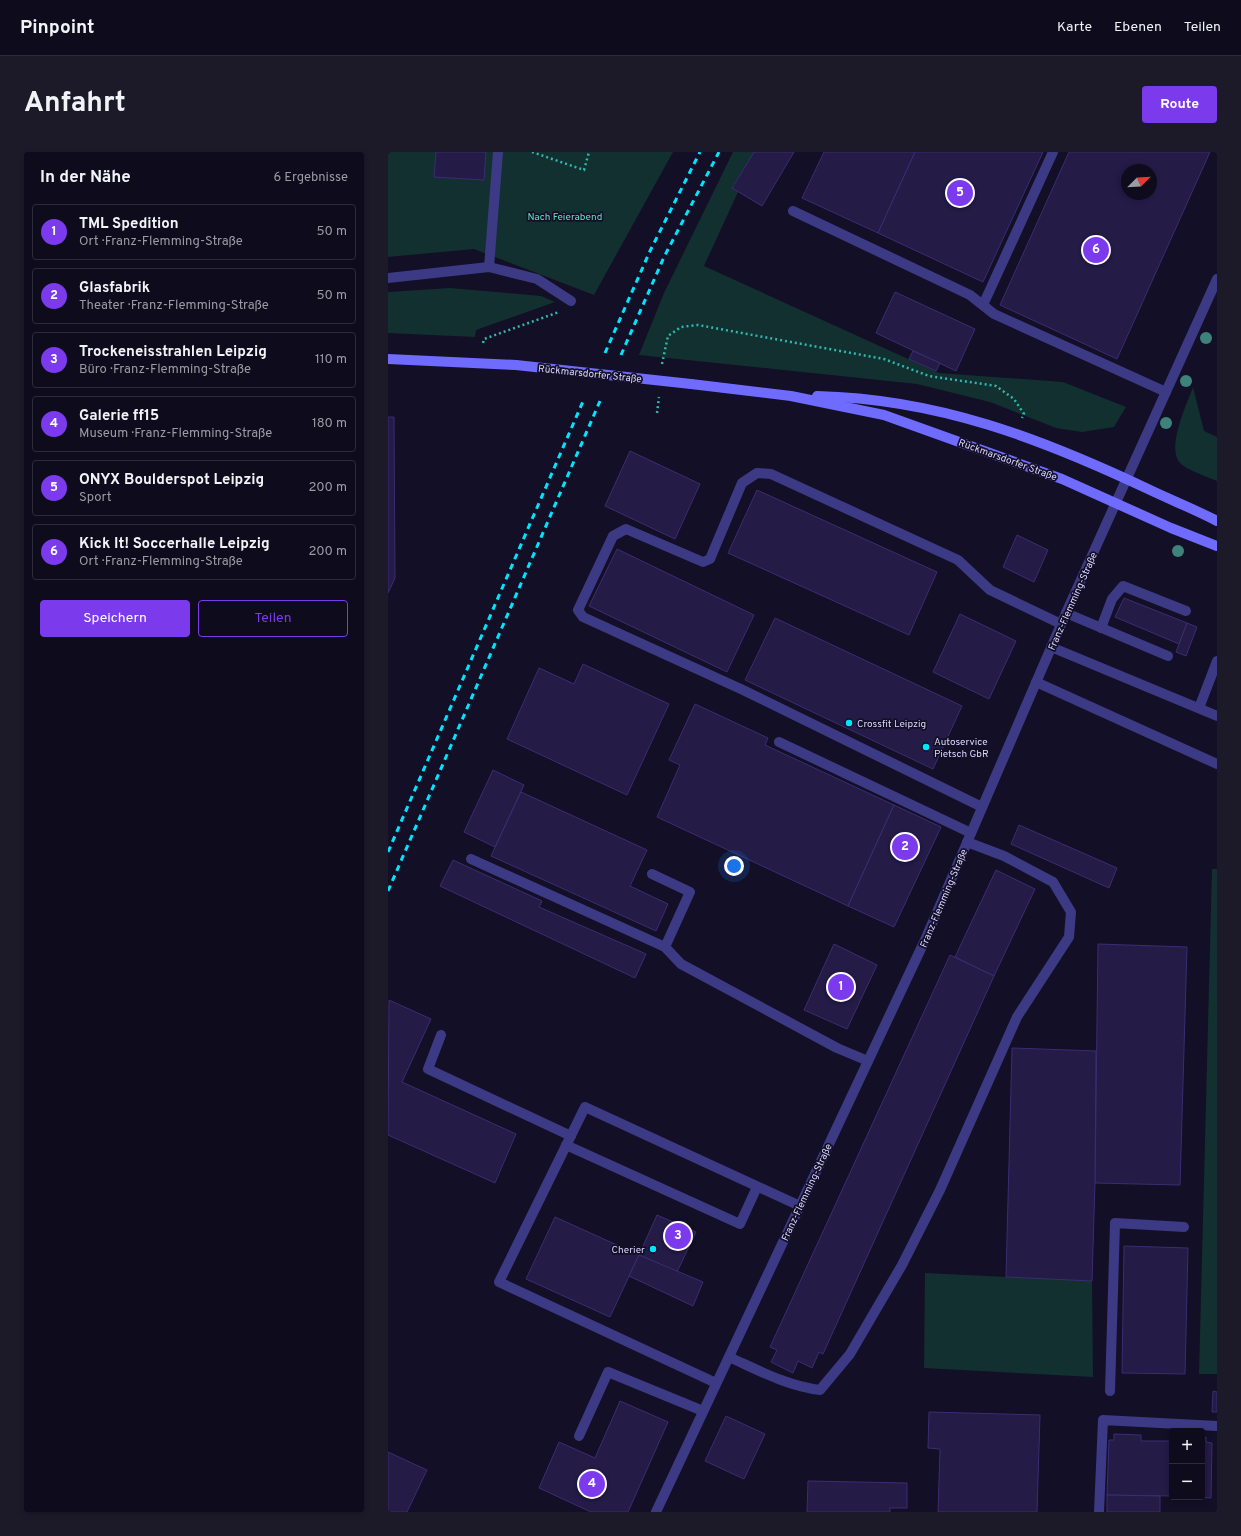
<!DOCTYPE html>
<html lang="de">
<head>
<meta charset="utf-8">
<style>
	body { margin:0; font-family:Overpass,sans-serif; background:#1c1929; color:#f1f3f6 }
	.controls { position:absolute; right:12px; bottom:12px; display:grid; overflow:hidden; border-radius:4px; box-shadow:0 2px 6px #0003 }
	.controls button { width:36px; height:36px; display:grid; place-items:center; padding:0; border:0; border-bottom:1px solid #2e2b3b; background:#0e0b1c; color:#f1f3f6; font:20px sans-serif }
	.compass { position:absolute; left:733px; top:12px; width:36px; height:36px; border-radius:50%; background:#0e0b1c; box-shadow:0 2px 6px #0003; rotate:66deg }
	.you { position:absolute; left:346px; top:714px; width:14px; height:14px; margin:-10px; border:3px solid #fff; border-radius:50%; background:#1a73e8; box-shadow:0 0 0 6px #1a73e833 }
	.badge { display:grid; place-items:center; width:26px; height:26px; border-radius:50%; background:#7c3aed; color:#fff; font-size:13px; font-weight:700 }
	.pin { position:absolute; translate:-50% -50%; border:2px solid #fff; box-shadow:0 1px 4px #0006 }
	.list { margin:0; padding:0; list-style:none }
	h2 { display:flex; justify-content:space-between; align-items:center; height:52px; margin:0; padding:0 16px; font-size:17px }
	h2 small { font-size:13px; font-weight:400; color:#9b9ba3 }
	.list li { display:grid; grid-template-columns:26px 1fr auto; gap:12px; align-items:center; box-sizing:border-box; height:56px; margin:0 8px 8px; padding:0 8px; border:1px solid #2e2b3b; border-radius:4px }
	.list b { display:block; font-size:15px; white-space:nowrap }
	.list p { margin:0; font-size:13px; white-space:nowrap; color:#9b9ba3 }
	.list em { font-size:13px; font-style:normal; color:#9b9ba3 }
	.actions { display:flex; gap:8px; padding:12px 16px }
	.actions a { flex:1; padding:9px 0; border:1px solid #7c3aed; border-radius:4px; text-align:center; font-size:14px; color:#7c3aed }
	.actions .main { background:#7c3aed; color:#fff }
	.map { position:relative; flex:none; width:829px; height:1360px; overflow:hidden; border-radius:4px }
	header { display:flex; align-items:center; gap:24px; box-sizing:border-box; height:56px; padding:0 20px; background:#0e0b1c; border-bottom:1px solid #2e2b3b }
	header strong { font-size:19px }
	nav { display:flex; gap:22px; margin-inline-start:auto; font-size:14px }
	.intro { display:flex; align-items:center; justify-content:space-between; box-sizing:border-box; height:96px; padding:0 24px }
	h1 { margin:0; font-size:28px }
	.button { padding:10px 18px; border-radius:4px; background:#7c3aed; color:#fff; font-size:14px; font-weight:700 }
	main { display:flex; gap:24px; padding:0 24px }
	aside { flex:1; background:#0e0b1c; border-radius:4px; box-shadow:0 2px 6px #0003 }
	.map>svg:first-child { display:block }
</style>
</head>
<body>
<header>
<strong>Pinpoint</strong>
<nav><a>Karte</a><a>Ebenen</a><a>Teilen</a></nav>
</header>
<div class="intro"><h1>Anfahrt</h1><a class="button">Route</a></div>
<main>
<aside>
<h2>In der Nähe<small>6 Ergebnisse</small></h2>
<ul class="list">
<li><span class="badge">1</span><div><b>TML Spedition</b><p>Ort · Franz-Flemming-Straße</p></div><em>50 m</em></li>
<li><span class="badge">2</span><div><b>Glasfabrik</b><p>Theater · Franz-Flemming-Straße</p></div><em>50 m</em></li>
<li><span class="badge">3</span><div><b>Trockeneisstrahlen Leipzig</b><p>Büro · Franz-Flemming-Straße</p></div><em>110 m</em></li>
<li><span class="badge">4</span><div><b>Galerie ff15</b><p>Museum · Franz-Flemming-Straße</p></div><em>180 m</em></li>
<li><span class="badge">5</span><div><b>ONYX Boulderspot Leipzig</b><p>Sport</p></div><em>200 m</em></li>
<li><span class="badge">6</span><div><b>Kick It! Soccerhalle Leipzig</b><p>Ort · Franz-Flemming-Straße</p></div><em>200 m</em></li>
</ul>
<div class="actions"><a class="main">Speichern</a><a>Teilen</a></div>
</aside>
<div class="map">
<svg width="829" height="1360" viewBox="0 0 829 1360">
	<rect width="100%" height="100%" fill="#130f26"/>
	<g fill="#12302f">
		<path d="M0 0H285L206 143 86 97 0 105Z"/>
		<path d="M345 0H366L344 35 350 40 316 114 551 221 675 230 738 255 726 275 694 280 668 276 602 250 529 232 251 203 276 141Z"/>
		<path d="M62 136 153 144 167 150 88 178 87 185 0 181V140Z"/>
		<path d="M805 235 816 279 829 285V329C819 325 800 318 793 312 777 297 799 252 805 235Z"/>
		<path d="M824 717H829V1222H811Z"/>
		<path d="M537 1121 704 1129 705 1225 536 1216Z"/>
	</g>
	<g fill="#241b47" stroke="#3b2d73" fill-rule="evenodd">
		<path d="M48 0H98L96 28 46 25Z"/>
		<path d="M366 0H406L374 54 344 36Z"/>
		<path d="M436 0H527L490 81 414 46Z"/>
		<path d="M527 0H655L595 130 490 81Z"/>
		<path d="M681 0H822L729 207 612 153ZM739 18H763V42H739Z"/>
		<path d="M507 140 587 177 568 219 488 181Z"/>
		<path d="M525 199 552 211 548 219 521 207Z"/>
		<path d="M0 265H6L7 426 0 441Z"/>
		<path d="M242 299 312 332 287 387 217 354Z"/>
		<path d="M369 338 549 420 521 483 340 401Z"/>
		<path d="M629 383 660 398 646 430 615 415Z"/>
		<path d="M229 397 366 463 339 520 201 454Z"/>
		<path d="M736 446 799 471 791 492 727 465Z"/>
		<path d="M572 462 628 489 601 547 545 520Z"/>
		<path d="M387 466 574 554 545 617 357 528Z"/>
		<path d="M799 471 809 475 798 504 788 500Z"/>
		<path d="M195 512 281 552 239 643 119 587 151 516 186 532Z"/>
		<path d="M307 552 380 586 377 593 506 653 460 754 269 665 292 613 281 608Z"/>
		<path d="M105 618 136 633 107 695 76 680Z"/>
		<path d="M133 640 259 698 242 734 280 752 268 779 103 704Z"/>
		<path d="M506 653 553 675 506 775 460 754Z"/>
		<path d="M631 673 729 716 721 736 623 692Z"/>
		<path d="M65 708 154 749 151 755 258 802 247 826 52 734Z"/>
		<path d="M608 718 647 737 606 824 567 805Z"/>
		<path d="M446 792 489 813 459 877 416 858Z"/>
		<path d="M710 792 799 795 792 1033 707 1031Z"/>
		<path d="M562 803 606 824 435 1202 431 1200 424 1216 410 1209 405 1221 383 1210 389 1198 382 1195Z"/>
		<path d="M1 848 43 867 14 930 128 982 107 1031 0 983Z"/>
		<path d="M624 896 708 899 707 1031 704 1129 618 1125Z"/>
		<path d="M269 1063 308 1080 289 1120 251 1103Z"/>
		<path d="M167 1065 251 1103 222 1165 138 1127Z"/>
		<path d="M736 1094 800 1096 797 1222 734 1221Z"/>
		<path d="M251 1103 315 1130 305 1154 241 1124Z"/>
		<path d="M825 1239 829 1240V1260H824Z"/>
		<path d="M232 1249 280 1270 240 1360H203L151 1336 171 1290 207 1306Z"/>
		<path d="M541 1260 652 1263 649 1360H550L552 1297 540 1296Z"/>
		<path d="M338 1264 377 1282 356 1327 317 1309Z"/>
		<path d="M726 1282 753 1283V1289H784V1344L719 1343 721 1288H726Z"/>
		<path d="M814 1285H818V1290L824 1291 823 1346 802 1345H814Z"/>
		<path d="M0 1300 39 1318 19 1360H0Z"/>
		<path d="M420 1329 519 1331V1356H502V1360H419Z"/>
		<path d="M719 1343 772 1344V1360H719Z"/>
	</g>
	<g fill="none" stroke-linecap="round" stroke-linejoin="round">
		<g stroke="#2fb8b0" stroke-width="2.5" stroke-dasharray="2 3" stroke-linecap="butt">
			<path d="M144 0 196 18 201 0"/>
			<path d="M95 191 96 187 171 160"/>
			<path d="M274 212 280 184 293 175 310 173 496 207 541 224 608 234 626 247 636 262 634 266"/>
			<path d="M269 261 271 245"/>
		</g>
		<g stroke="#3d3a85" stroke-width="10">
			<path d="M405 59 582 143 606 162 778 240"/>
			<path d="M101 115 110 0"/>
			<path d="M0 126 101 115 149 127 183 149"/>
			<path d="M595 153 665 0"/>
			<path d="M678 461 780 504"/>
			<path d="M713 476 724 447 735 434 798 459"/>
			<path d="M663 495 829 564"/>
			<path d="M648 530 829 612"/>
			<path d="M811 556 829 509"/>
			<path d="M391 590 583 681"/>
			<path d="M594 655 355 538 195 465 190 458 225 384 238 377 315 410 322 407 354 331 369 321 383 322 570 408 602 438 673 472"/>
			<path d="M83 707 277 795"/>
			<path d="M264 722 302 740 277 795 293 812 449 896 480 909"/>
			<path d="M53 883 40 917 183 984"/>
			<path d="M178 993 352 1072 369 1035"/>
			<path d="M341 1205C370 1218 399 1234 432 1238L462 1202 514 1113 552 1038 629 865 681 785 683 760 665 730 616 704 579 690"/>
			<path d="M328 1231 111 1130 197 955 412 1054"/>
			<path d="M722 1239 727 1071 796 1075"/>
			<path d="M191 1284 220 1220 315 1259"/>
			<path d="M711 1360 715 1268 829 1274"/>
		</g>
		<path stroke="#3d3a85" stroke-width="10" d="M268 1360 537 788 678 461 829 127"/>
		<g stroke="#6f6bff" stroke-width="10">
			<path d="M0 207 128 213"/>
			<path d="M303 232 403 244 496 263 674 327 783 376 829 394"/>
			<path d="M429 244C550 247 652 286 760 337 783 348 806 357 829 369"/>
		</g>
		<g stroke="#00e5ff" stroke-width="3" stroke-dasharray="6 5" stroke-linecap="butt">
			<path d="M217 201 262 99 312 0"/>
			<path d="M233 203 276 105 331 0"/>
			<path d="M0 700 196 247"/>
			<path d="M0 739 212 249"/>
		</g>
		<path stroke="#6f6bff" stroke-width="10" d="M128 213 303 232"/>
	</g>
	<g fill="#3d827b">
		<circle cx="818" cy="186" r="6"/>
		<circle cx="798" cy="229" r="6"/>
		<circle cx="778" cy="271" r="6"/>
		<circle cx="790" cy="399" r="6"/>
	</g>
	<g fill="#00e5ff" stroke="#130f26" stroke-width="1.5">
		<circle cx="461" cy="571" r="4"/>
		<circle cx="538" cy="595" r="4"/>
		<circle cx="265" cy="1097" r="4"/>
	</g>
	<g text-anchor="middle" stroke-width="3.5" stroke-linejoin="round" paint-order="stroke">
		<g font-size="10" fill="#5fe0c0" stroke="#130f26">
			<text x="177" y="68">Nach Feierabend</text>
		</g>
		<g font-size="10" fill="#d9d4ff" stroke="#130f26">
			<text transform="translate(202 221) rotate(6)" y="4">Rückmarsdorfer Straße</text>
			<text transform="translate(620 307) rotate(20)" y="4">Rückmarsdorfer Straße</text>
			<text transform="translate(684 449) rotate(-66)" y="4">Franz-Flemming-Straße</text>
			<text transform="translate(555 746) rotate(-67)" y="4">Franz-Flemming-Straße</text>
			<text transform="translate(418 1040) rotate(-65)" y="4">Franz-Flemming-Straße</text>
		</g>
		<g font-size="10" fill="#d9d4ff" stroke="#130f26" text-anchor="start">
			<text x="469" y="575">Crossfit Leipzig</text>
			<text x="546" y="593">Autoservice<tspan x="546" dy="12">Pietsch GbR</tspan></text>
			<text x="257" y="1101" text-anchor="end">Cherier</text>
		</g>
	</g>
</svg>
<div class="controls">
<button>+</button>
<button>−</button>
</div>
<svg class="compass" viewBox="-18 -18 36 36"><path d="M0-13l5 13h-10z" fill="#e53935"/><path d="M0 13l5-13h-10z" fill="#9b9ba3"/></svg>
<div class="you"></div>
<div class="pin badge" style="left:453px;top:835px">1</div>
<div class="pin badge" style="left:517px;top:695px">2</div>
<div class="pin badge" style="left:290px;top:1084px">3</div>
<div class="pin badge" style="left:204px;top:1332px">4</div>
<div class="pin badge" style="left:572px;top:41px">5</div>
<div class="pin badge" style="left:708px;top:98px">6</div>
</div>
</main>
</body>
</html>
